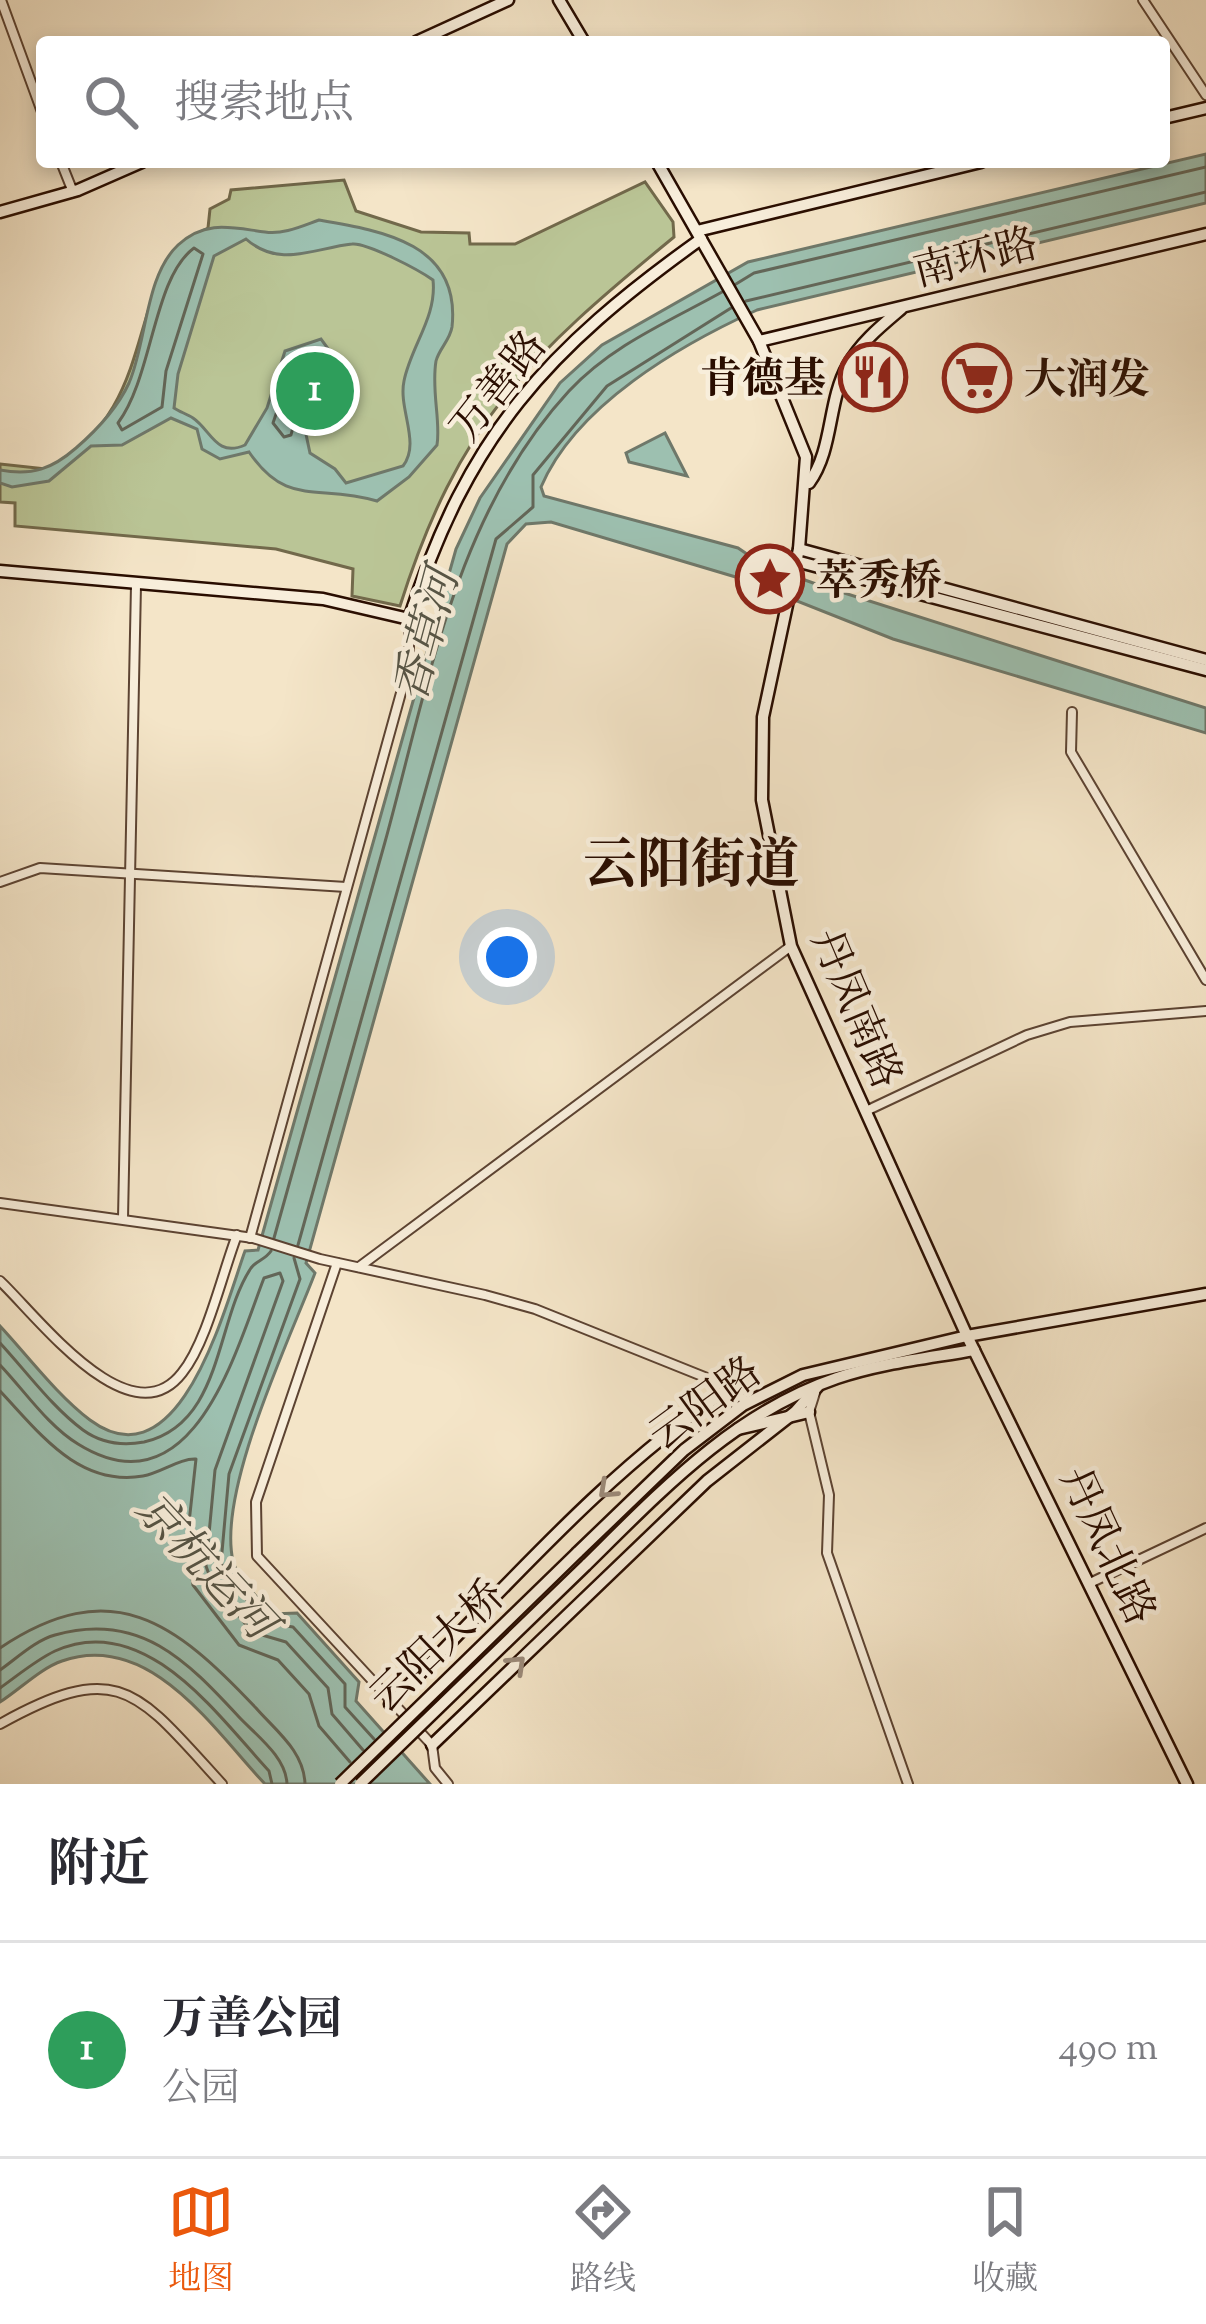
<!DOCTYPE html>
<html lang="zh">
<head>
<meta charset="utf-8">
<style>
	body { margin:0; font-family:"Sorts Mill Goudy","Noto Serif SC",serif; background:#f2f2f3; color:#2b2b33 }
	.you { position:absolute; left:507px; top:957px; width:42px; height:42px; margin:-30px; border:9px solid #fff; border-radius:50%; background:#1a73e8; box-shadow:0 0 0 18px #1a73e833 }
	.badge { display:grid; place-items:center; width:78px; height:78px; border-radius:50%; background:#ea580c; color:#fff; font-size:39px; font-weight:700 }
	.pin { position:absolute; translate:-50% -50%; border:6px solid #fff; box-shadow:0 3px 12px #0006 }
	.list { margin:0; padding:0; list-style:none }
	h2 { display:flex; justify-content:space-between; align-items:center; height:156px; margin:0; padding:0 48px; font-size:51px }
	h2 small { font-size:39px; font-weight:400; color:#7c7c81 }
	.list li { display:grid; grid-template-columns:78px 1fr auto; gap:36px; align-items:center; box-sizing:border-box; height:216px; padding:0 48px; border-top:3px solid #e1e1e2 }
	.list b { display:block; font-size:45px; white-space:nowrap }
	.list p { margin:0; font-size:39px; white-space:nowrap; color:#7c7c81 }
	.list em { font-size:39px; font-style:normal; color:#7c7c81 }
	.icon { flex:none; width:66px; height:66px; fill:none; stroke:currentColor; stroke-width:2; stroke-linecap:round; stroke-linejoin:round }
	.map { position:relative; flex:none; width:1206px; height:1784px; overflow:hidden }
	.search { position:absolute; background:#fff; box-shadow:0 6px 18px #0003; left:36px; right:36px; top:36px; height:132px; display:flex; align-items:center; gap:30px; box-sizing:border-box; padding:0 42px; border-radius:12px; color:#7c7c81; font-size:45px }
	.sheet { height:372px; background:#fff }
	nav { display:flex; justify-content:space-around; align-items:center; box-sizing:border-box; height:168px; border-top:3px solid #e1e1e2; background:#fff; font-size:33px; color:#7c7c81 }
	nav a { display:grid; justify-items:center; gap:6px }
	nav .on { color:#ea580c }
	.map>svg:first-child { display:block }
</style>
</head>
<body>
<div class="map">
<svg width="1206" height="1784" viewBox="0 0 1206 1784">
	<rect width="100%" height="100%" fill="#f4e5c8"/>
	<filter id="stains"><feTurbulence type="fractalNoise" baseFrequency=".00167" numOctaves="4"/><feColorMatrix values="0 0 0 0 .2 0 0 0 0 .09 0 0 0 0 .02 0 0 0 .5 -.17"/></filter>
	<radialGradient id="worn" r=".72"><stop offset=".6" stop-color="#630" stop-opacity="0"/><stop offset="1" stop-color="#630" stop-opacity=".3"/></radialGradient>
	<path fill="#bac596" stroke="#72694b" stroke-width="3" d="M344 180 356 211 421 232 469 233 470 244H515L645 182 673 222 674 237C529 356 458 422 400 606L352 596 353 569 276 549 15 526V503L0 502V464L46 469C168 409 119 267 208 228L210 209 229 199 231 190Z"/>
	<g fill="#9dc0b0" stroke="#6f786a" stroke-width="3" fill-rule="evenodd">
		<path d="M1206 154V203L757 310C680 345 576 405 541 487L544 496 738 548 763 565 816 584 1206 708V733L893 639 739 578 551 522 526 524 507 544 306 1263 315 1273C289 1341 217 1491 233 1561 237 1578 260 1599 271 1614L297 1613 359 1682 356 1701 430 1784H265C214 1730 150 1630 62 1661 41 1668 19 1690 0 1702V1326C28 1356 57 1395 90 1420 180 1487 225 1306 245 1251L258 1250 456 549 480 498 560 383 602 345 748 262Z"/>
		<path d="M319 220C384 231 461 244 452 327 450 340 439 349 436 361 431 391 441 421 437 445L409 477 377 501C318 483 288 509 249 452L220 459 202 449 197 429 171 418 122 445 91 446 49 481 12 487 0 483V470C32 476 52 469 76 448 98 429 117 409 129 383 147 341 145 276 178 245 206 219 233 228 265 232 283 235 302 226 319 220ZM246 239C280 269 314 248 352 244 366 242 419 270 433 280 437 317 411 346 404 381 398 409 421 443 403 466L346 483 335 469 310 453 304 425 328 379 325 367 332 354 321 339 285 351 267 408 245 445C216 458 211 430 193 418 187 414 180 412 174 408L178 374 214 256Z"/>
		<path d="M665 433 687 476 629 462 626 453Z"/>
	</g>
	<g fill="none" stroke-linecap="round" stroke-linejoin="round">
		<g stroke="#636658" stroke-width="3">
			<path d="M194 248 203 254 166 371 162 407 122 430 118 423C153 376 153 278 194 248Z"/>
			<path d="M736 284 754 273 1206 167"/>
			<path d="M746 301 1206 192"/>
			<path d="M311 354 314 378 300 400 291 435 284 437 273 423 295 359Z"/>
			<path d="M274 1238C311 1106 348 974 385 842 428 686 456 513 569 391 612 345 668 322 722 292"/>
			<path d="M298 1245 496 539 533 507V475L607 386 731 308"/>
			<path d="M294 1258 300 1279 229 1474 221 1563 262 1622 293 1627 345 1684V1707L374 1739"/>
			<path d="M0 1343C26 1371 52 1407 83 1430 101 1443 123 1446 144 1442 223 1424 215 1322 251 1268 257 1260 265 1260 271 1251"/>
			<path d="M0 1365C24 1390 48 1426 78 1444 192 1515 235 1353 264 1278L280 1273 283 1281 215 1470 206 1566 212 1583 252 1632 286 1642 328 1688 332 1714 363 1750"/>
			<path d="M0 1391C39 1432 78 1487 143 1476 161 1473 180 1458 196 1459L187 1541 193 1585 239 1645 278 1660 309 1694 319 1726 350 1762"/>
			<path d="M0 1648C112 1573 175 1622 256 1708 276 1731 304 1751 305 1784"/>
			<path d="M0 1670C17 1658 36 1640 55 1635 140 1611 187 1661 239 1717 257 1736 286 1757 287 1784"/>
			<path d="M0 1688C17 1676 36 1660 55 1651 145 1610 218 1716 269 1771L272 1784"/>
		</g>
		<defs>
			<g id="street">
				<path d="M1 0 42 112"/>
				<path d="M1143 0 1206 95"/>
				<path d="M61 162 73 192"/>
				<path d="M1072 712 1071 752 1206 980"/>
				<path d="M0 882 40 868 346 887"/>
				<path d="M866 1111 1027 1035 1070 1022 1206 1011"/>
				<path d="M0 1203 253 1238 320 1259 485 1295 535 1309 722 1384 748 1402"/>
				<path d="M123 1218 136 585"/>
				<path d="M250 1238 409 664V619"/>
				<path d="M337 1263 256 1502 257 1556 432 1745 435 1768 448 1784"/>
				<path d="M359 1267 791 946"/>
				<path d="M0 1281C38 1317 130 1440 182 1373 207 1342 222 1274 237 1235"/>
				<path d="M815 1393 809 1412 829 1495 827 1553 908 1784"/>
				<path d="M1090 1583 1206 1528"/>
				<path d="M0 1724C120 1657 137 1691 222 1784"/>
			</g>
			<g id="secondary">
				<path d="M559 0 584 42"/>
				<path d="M416 42 508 0"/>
				<path d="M1164 118 1206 108"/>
				<path d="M657 162 759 341 806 457 799 549 763 717 762 800 791 946 967 1336 1187 1784"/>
				<path d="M0 212 78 190 142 162"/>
				<path d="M697 231 981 162"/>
				<path d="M759 341 1206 234"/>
				<path d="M809 483C834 448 827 402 848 365 861 342 881 326 901 309"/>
				<path d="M799 549 1206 660"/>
				<path d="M796 561 1206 670"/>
				<path d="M0 571 323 599 409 619C468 435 546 350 701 239"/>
				<path d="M738 1429 809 1412"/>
				<path d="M577 1553 684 1450 743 1405 803 1375 967 1336 1206 1294"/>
				<path d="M586 1565C662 1490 734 1413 837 1378 881 1363 929 1358 974 1350"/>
				<path d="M390 1704C498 1597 602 1473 729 1389"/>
				<path d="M432 1745 707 1481 795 1412 818 1386"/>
			</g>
		</defs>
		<use href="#street" stroke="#5c4332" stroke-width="12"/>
		<use href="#secondary" stroke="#290d00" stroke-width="15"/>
		<use href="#street" stroke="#f8eedb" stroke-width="8"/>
		<use href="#secondary" stroke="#f8eedb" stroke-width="10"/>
		<defs>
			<g id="secondary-bridge">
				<path d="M340 1784 577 1553"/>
				<path d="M360 1784 586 1565"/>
			</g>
		</defs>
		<use href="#secondary-bridge" stroke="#290d00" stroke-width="15" stroke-linecap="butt"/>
		<use href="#secondary-bridge" stroke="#f8eedb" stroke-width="10"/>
	</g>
	<defs><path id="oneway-chevron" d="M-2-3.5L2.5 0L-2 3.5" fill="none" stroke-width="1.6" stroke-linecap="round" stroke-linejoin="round" transform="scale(3)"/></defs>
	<g stroke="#9b8978">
		<use href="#oneway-chevron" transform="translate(607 1490) rotate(137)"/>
		<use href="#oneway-chevron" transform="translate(517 1664) rotate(-44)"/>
	</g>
	<defs>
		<symbol id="restaurant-ring" viewBox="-11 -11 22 22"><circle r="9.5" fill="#f8eedb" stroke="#8f2418" stroke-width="1.5"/><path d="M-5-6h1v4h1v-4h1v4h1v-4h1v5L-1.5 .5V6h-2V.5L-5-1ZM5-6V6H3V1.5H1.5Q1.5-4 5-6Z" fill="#8f2418"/></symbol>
		<symbol id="supermarket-ring" viewBox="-11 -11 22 22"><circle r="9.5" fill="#f8eedb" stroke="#8f2418" stroke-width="1.5"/><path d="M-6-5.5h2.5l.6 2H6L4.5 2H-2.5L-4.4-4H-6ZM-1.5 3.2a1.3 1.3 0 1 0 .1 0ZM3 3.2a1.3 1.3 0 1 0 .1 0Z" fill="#8f2418"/></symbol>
		<symbol id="sight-ring" viewBox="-11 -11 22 22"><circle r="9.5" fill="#f8eedb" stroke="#8f2418" stroke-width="1.5"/><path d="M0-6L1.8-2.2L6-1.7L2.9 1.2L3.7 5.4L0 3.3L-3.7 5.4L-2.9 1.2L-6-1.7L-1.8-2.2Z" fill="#8f2418"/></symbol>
	</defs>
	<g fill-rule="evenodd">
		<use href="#restaurant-ring" x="835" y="339" width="76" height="76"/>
		<use href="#supermarket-ring" x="939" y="340" width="76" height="76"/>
		<use href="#sight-ring" x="732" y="541" width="76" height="76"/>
	</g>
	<g text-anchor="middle" stroke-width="9" stroke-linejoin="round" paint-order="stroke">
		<g font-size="42" fill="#290d00" stroke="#f8eedb">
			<text transform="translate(975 256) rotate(-14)" y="15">南环路</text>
			<text transform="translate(497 385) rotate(-52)" y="15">万善路</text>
			<text transform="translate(858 1008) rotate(67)" y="15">丹凤南路</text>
			<text transform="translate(704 1402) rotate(-36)" y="15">云阳路</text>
			<text transform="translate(1109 1545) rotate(65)" y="15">丹凤北路</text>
			<text transform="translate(436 1645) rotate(-44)" y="15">云阳大桥</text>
		</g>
		<g font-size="42" font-weight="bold" fill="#290d00" stroke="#f8eedb" text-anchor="start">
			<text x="826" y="392" text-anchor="end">肯德基</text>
			<text x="1024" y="393">大润发</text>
			<text x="816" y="594">萃秀桥</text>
		</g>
		<g font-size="45" font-style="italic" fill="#575546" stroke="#f8eedb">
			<text transform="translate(425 635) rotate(-75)" y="16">香草河</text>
			<text transform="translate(207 1565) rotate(47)" y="16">京杭运河</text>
		</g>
		<g font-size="54" font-weight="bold" fill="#290d00" stroke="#f8eedb">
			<text x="691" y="882">云阳街道</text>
		</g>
	</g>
	<rect width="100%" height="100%" filter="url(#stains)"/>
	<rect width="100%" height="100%" fill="url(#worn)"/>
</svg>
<div class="you"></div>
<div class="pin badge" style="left:315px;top:391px;background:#2e9e5b">1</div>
<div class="search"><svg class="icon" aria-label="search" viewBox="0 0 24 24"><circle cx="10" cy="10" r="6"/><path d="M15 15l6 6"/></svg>搜索地点</div>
</div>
<section class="sheet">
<h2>附近<small></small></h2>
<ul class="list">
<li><span class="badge" style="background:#2e9e5b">1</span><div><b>万善公园</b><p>公园</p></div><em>490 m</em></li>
</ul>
</section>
<nav>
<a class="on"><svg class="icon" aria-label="map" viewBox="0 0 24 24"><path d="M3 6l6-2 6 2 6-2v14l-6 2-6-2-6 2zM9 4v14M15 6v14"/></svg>地图</a>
<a><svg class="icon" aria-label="directions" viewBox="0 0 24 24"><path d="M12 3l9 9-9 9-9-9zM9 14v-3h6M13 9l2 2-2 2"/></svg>路线</a>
<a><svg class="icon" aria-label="saved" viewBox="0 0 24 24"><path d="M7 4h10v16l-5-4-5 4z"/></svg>收藏</a>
</nav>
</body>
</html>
